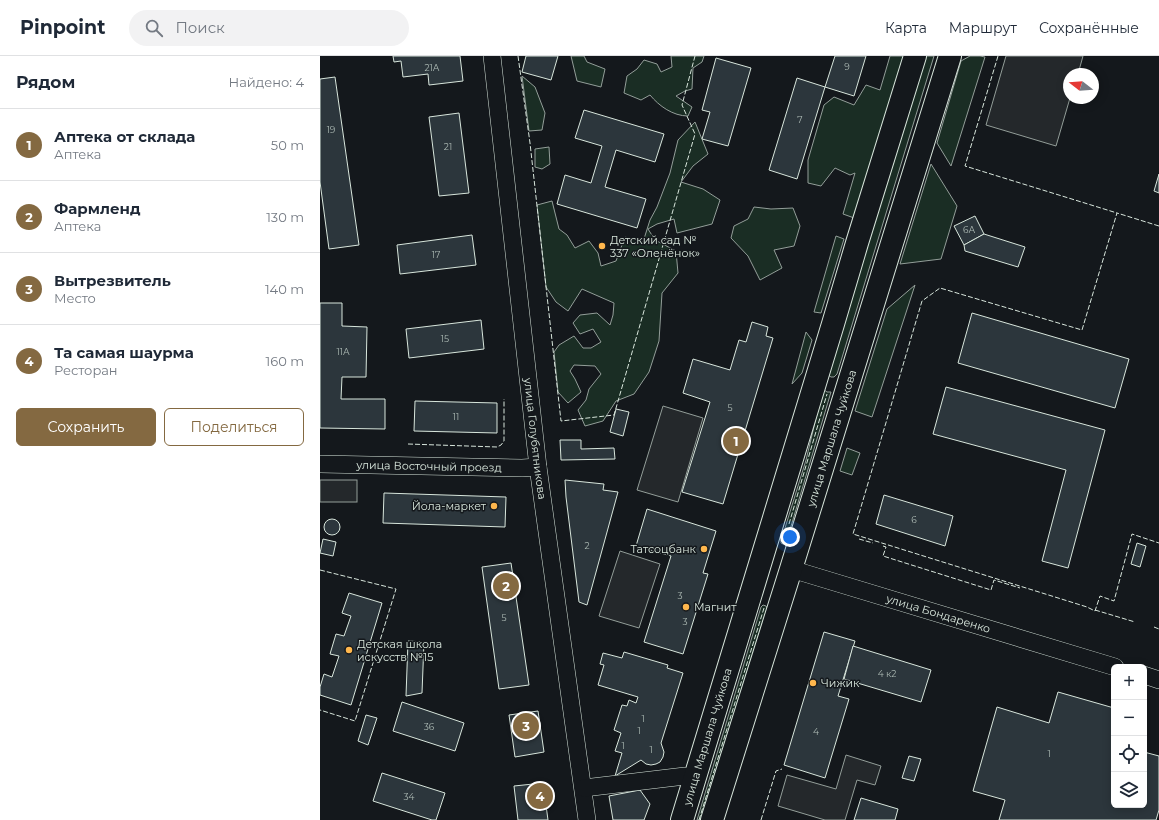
<!DOCTYPE html>
<html lang="ru">
<head>
<meta charset="utf-8">
<style>
	body { margin:0; font-family:Montserrat,sans-serif; background:#f2f2f3; color:#1f2937 }
	.controls { position:absolute; right:12px; bottom:12px; display:grid; overflow:hidden; border-radius:6px; box-shadow:0 2px 10px #0003 }
	.controls button { width:36px; height:36px; display:grid; place-items:center; padding:0; border:0; border-bottom:1px solid #e0e1e3; background:#fff; color:#1f2937; font:20px sans-serif }
	.compass { position:absolute; left:743px; top:12px; width:36px; height:36px; border-radius:50%; background:#fff; box-shadow:0 2px 10px #0003; rotate:287deg }
	.you { position:absolute; left:470px; top:481px; width:14px; height:14px; margin:-10px; border:3px solid #fff; border-radius:50%; background:#1a73e8; box-shadow:0 0 0 6px #1a73e833 }
	.badge { display:grid; place-items:center; width:26px; height:26px; border-radius:50%; background:#846941; color:#fff; font-size:13px; font-weight:700 }
	.pin { position:absolute; translate:-50% -50%; border:2px solid #fff; box-shadow:0 1px 4px #0006 }
	.list { margin:0; padding:0; list-style:none }
	h2 { display:flex; justify-content:space-between; align-items:center; height:52px; margin:0; padding:0 16px; font-size:17px }
	h2 small { font-size:13px; font-weight:400; color:#747a83 }
	.list li { display:grid; grid-template-columns:26px 1fr auto; gap:12px; align-items:center; box-sizing:border-box; height:72px; padding:0 16px; border-top:1px solid #e0e1e3 }
	.list b { display:block; font-size:15px; white-space:nowrap }
	.list p { margin:0; font-size:13px; white-space:nowrap; color:#747a83 }
	.list em { font-size:13px; font-style:normal; color:#747a83 }
	.actions { display:flex; gap:8px; padding:12px 16px }
	.actions a { flex:1; padding:9px 0; border:1px solid #846941; border-radius:6px; text-align:center; font-size:14px; color:#846941 }
	.actions .main { background:#846941; color:#fff }
	.icon { flex:none; width:22px; height:22px; fill:none; stroke:currentColor; stroke-width:2; stroke-linecap:round; stroke-linejoin:round }
	.map { position:relative; flex:none; width:839px; height:764px; overflow:hidden }
	header { display:flex; align-items:center; gap:24px; box-sizing:border-box; height:56px; padding:0 20px; background:#fff; border-bottom:1px solid #e0e1e3 }
	header strong { font-size:19px }
	nav { display:flex; gap:22px; margin-inline-start:auto; font-size:14px }
	.search { width:280px; height:36px; background:#f2f2f3; display:flex; align-items:center; gap:10px; box-sizing:border-box; padding:0 14px; border-radius:22px; color:#747a83; font-size:15px }
	main { display:flex }
	aside { flex:1; background:#fff }
	.map>svg:first-child { display:block }
</style>
</head>
<body>
<header>
<strong>Pinpoint</strong>
<div class="search"><svg class="icon" aria-label="search" viewBox="0 0 24 24"><circle cx="10" cy="10" r="6"/><path d="M15 15l6 6"/></svg>Поиск</div>
<nav><a>Карта</a><a>Маршрут</a><a>Сохранённые</a></nav>
</header>
<main>
<aside>
<h2>Рядом<small>Найдено: 4</small></h2>
<ul class="list">
<li><span class="badge">1</span><div><b>Аптека от склада</b><p>Аптека</p></div><em>50 m</em></li>
<li><span class="badge">2</span><div><b>Фармленд</b><p>Аптека</p></div><em>130 m</em></li>
<li><span class="badge">3</span><div><b>Вытрезвитель</b><p>Место</p></div><em>140 m</em></li>
<li><span class="badge">4</span><div><b>Та самая шаурма</b><p>Ресторан</p></div><em>160 m</em></li>
</ul>
<div class="actions"><a class="main">Сохранить</a><a>Поделиться</a></div>
</aside>
<div class="map">
<svg width="839" height="764" viewBox="0 0 839 764">
	<rect width="100%" height="100%" fill="#14181c"/>
	<g fill="#1a2d24" stroke="#939e99">
		<path d="M251 0H264L267 6 285 13 281 31 257 25Z"/>
		<path d="M351 0H384L382 6 373 12 372 33 365 35 356 40 372 51 368 60C353 60 339 50 330 39L321 44 304 37 307 20 317 13 324 4 337 8 341 16 352 11Z"/>
		<path d="M570 0H587L537 163 523 158 535 117 530 119 515 112 501 130 488 127V104L504 49 514 41 534 49 546 29 560 34Z"/>
		<path d="M605 0H614L517 318 514 321H511L508 319Z"/>
		<path d="M650 0H660L665 1 631 110 617 87 641 5Z"/>
		<path d="M202 20 215 31 225 57 222 74 209 75Z"/>
		<path d="M375 66 388 98 373 110 361 126 383 133 400 144 392 168 357 177 354 163 337 168 328 173 335 184 356 195 358 217 342 237 339 285 329 316 314 338 296 345 283 365 265 370 258 354 266 344 269 333 281 318 275 310 254 309 250 315 255 323 261 336 248 347 238 336 234 296 239 289 254 280 263 292H271L281 286 273 273 260 278 253 267 260 259 277 257 290 269 293 259 294 247 262 233 248 255 236 246 226 231 217 149 232 145 239 173 247 179 255 192 269 185 278 197 281 210 296 205 305 181 323 186 330 164 337 151 350 117 358 84Z"/>
		<path d="M229 91 230 108 222 113 215 111V93Z"/>
		<path d="M611 108 637 150 621 203 580 208Z"/>
		<path d="M434 151 451 153 473 152 480 170 474 190 454 194 462 212 440 224 428 200 411 182 414 170 428 163Z"/>
		<path d="M516 180 524 183 501 257 494 256Z"/>
		<path d="M595 229 552 361 535 355 567 253Z"/>
		<path d="M486 276 492 284 482 317 472 328Z"/>
		<path d="M503 333 507 336H511L466 487 463 488 461 487V485L486 404Z"/>
		<path d="M527 392 540 397 532 419 520 415Z"/>
		<path d="M443 549 446 550 447 552 382 764H377L441 551Z"/>
	</g>
	<g fill="#24282b" stroke="#939e99">
		<path d="M686 0H763L758 18H749V42H750L736 90 666 69Z"/>
		<path d="M343 350 383 362 358 446 317 434Z"/>
		<rect x="0" y="424" width="37" height="22"/>
		<path d="M300 495 340 508 319 572 279 560Z"/>
		<path d="M526 699 561 710 555 729 537 724 525 764H505L458 750 467 719 516 733Z"/>
	</g>
	<g fill="#2c363c" stroke="#d8e6dc">
		<path d="M73 0H140L143 25 109 29 108 18 83 21 81 5 74 6Z"/>
		<path d="M206 0H238L231 24 202 16Z"/>
		<path d="M515 0H546L534 40 505 31Z"/>
		<path d="M396 2 431 12 408 90 382 83 390 56 382 54Z"/>
		<path d="M15 21 39 189 9 193 0 126V23Z"/>
		<path d="M477 22 505 31 477 123 449 114Z"/>
		<path d="M264 54 344 78 335 106 296 94 285 131 326 143 317 172 237 148 245 119 271 127 282 90 255 82Z"/>
		<path d="M139 57 149 137 119 140 109 61Z"/>
		<path d="M839 118V137L834 135Z"/>
		<path d="M655 160 664 178 644 189 634 170Z"/>
		<path d="M664 178 705 191 698 211 645 195 644 189Z"/>
		<path d="M152 179 156 209 80 218 77 189Z"/>
		<path d="M0 247H22V270L47 271 46 321H22L21 343H65V373L0 372Z"/>
		<path d="M652 257 809 303 795 352 638 307Z"/>
		<path d="M161 264 164 293 89 302 86 273Z"/>
		<path d="M432 266 448 271 446 280 453 282 403 448 362 436 390 346 363 337 373 303 410 314 419 284 426 286Z"/>
		<path d="M626 331 785 374 748 512 722 505 746 414 613 378Z"/>
		<path d="M95 345 177 347V377L94 375Z"/>
		<path d="M296 353 309 356 303 380 290 376Z"/>
		<path d="M240 384H261V393L294 392 295 403 241 404Z"/>
		<path d="M245 424 284 428 283 434 298 436 267 549 259 546 246 441Z"/>
		<path d="M64 437 186 441 185 471 63 467Z"/>
		<path d="M564 439 633 460 625 490 556 468Z"/>
		<path d="M327 453 396 475 383 517 388 518 363 598 324 586 351 500 316 490Z"/>
		<circle cx="12" cy="471" r="8"/>
		<path d="M3 483 16 486 13 500 0 497Z"/>
		<path d="M817 487 826 490 820 511 811 508Z"/>
		<path d="M191 507 209 629 179 633 162 511Z"/>
		<path d="M29 537 62 547 31 649 0 639V631L4 618 12 621 19 600 10 598 16 578 24 580 31 560 22 557Z"/>
		<path d="M504 576 535 585 518 640 529 643 505 722 464 709Z"/>
		<path d="M88 585 104 586 102 637 86 640Z"/>
		<path d="M533 590 611 614 601 646 524 623Z"/>
		<path d="M304 596 348 609 347 612 363 617 341 687 344 696 343 701 340 706 336 708 331 709 326 708 321 704 295 720 302 697 295 695 301 677 294 674 302 649 307 650 309 644 316 647 318 641 278 629 284 609 280 608 283 597 302 602Z"/>
		<path d="M738 636 794 652V749H824V696L839 700V754L836 764H679L685 744 653 735 677 651 729 667Z"/>
		<path d="M82 646 144 667 135 695 73 675Z"/>
		<path d="M218 655 224 696 195 701 189 659Z"/>
		<path d="M46 659 57 662 48 689 38 685Z"/>
		<path d="M589 700 601 703 594 725 582 722Z"/>
		<path d="M62 717 125 737 116 764H112L53 745Z"/>
		<path d="M223 727 228 764H198L194 730Z"/>
		<path d="M320 734 330 748 324 764H293L289 740Z"/>
		<path d="M541 742 578 753 575 764H534Z"/>
	</g>
	<g fill="none" stroke-linecap="round" stroke-linejoin="round">
		<defs>
			<g id="minor">
				<path id="s1" d="M172 0 218 411 267 764"/>
				<path id="s2" d="M0 408 202 412 218 411"/>
				<path id="s3" d="M471 513 795 611"/>
				<path d="M824 619 839 624"/>
				<path d="M264 732 365 720 374 724"/>
			</g>
			<g id="major">
				<path id="s4" d="M362 764 513 268 537 187 595 0"/>
				<path id="s5" d="M392 764 471 513 630 0"/>
			</g>
		</defs>
		<use href="#minor" stroke="#d8e6dc" stroke-width="18"/>
		<use href="#major" stroke="#d8e6dc" stroke-width="24"/>
		<use href="#minor" stroke="#14181c" stroke-width="17"/>
		<use href="#major" stroke="#14181c" stroke-width="22"/>
		<g stroke="#d8e6dc" stroke-width="1" stroke-dasharray="5 2" stroke-linecap="butt">
			<path d="M198 0 210 87 241 365 294 359 375 78 362 49 375 0"/>
			<path d="M678 0 645 110 797 157"/>
			<path d="M839 170 797 157 762 274 620 232 602 245 533 478 767 551 775 555 780 540 794 545 812 478 839 487"/>
			<path d="M88 388 177 391 181 389 184 385V343"/>
			<path d="M469 468 507 338"/>
			<path d="M539 483 553 487"/>
			<path d="M563 490 566 491 563 500 671 534 674 524 700 532"/>
			<path d="M0 514 76 533 35 665 0 654"/>
			<path d="M775 554 815 566"/>
			<path d="M834 571 839 573"/>
			<path d="M379 764 444 552"/>
			<path d="M441 764 456 715 462 713"/>
		</g>
	</g>
	<g fill="#ffb74d" stroke="#14181c" stroke-width="1.5">
		<circle cx="282" cy="190" r="4"/>
		<circle cx="174" cy="450" r="4"/>
		<circle cx="384" cy="493" r="4"/>
		<circle cx="366" cy="551" r="4"/>
		<circle cx="29" cy="594" r="4"/>
		<circle cx="493" cy="627" r="4"/>
	</g>
	<g text-anchor="middle" stroke-width="3" stroke-linejoin="round" paint-order="stroke">
		<g font-size="9" fill="#adbab4">
			<text x="527" y="14">9</text>
			<text x="112" y="15">21А</text>
			<text x="480" y="67">7</text>
			<text x="11" y="77">19</text>
			<text x="128" y="94">21</text>
			<text x="649" y="177">6А</text>
			<text x="116" y="202">17</text>
			<text x="125" y="286">15</text>
			<text x="23" y="299">11А</text>
			<text x="410" y="355">5</text>
			<text x="136" y="364">11</text>
			<text x="594" y="467">6</text>
			<text x="267" y="493">2</text>
			<text x="360" y="543">3</text>
			<text x="184" y="565">5</text>
			<text x="365" y="569">3</text>
			<text x="567" y="621">4 к2</text>
			<text x="323" y="666">1</text>
			<text x="109" y="674">36</text>
			<text x="319" y="678">1</text>
			<text x="496" y="679">4</text>
			<text x="303" y="693">1</text>
			<text x="331" y="697">1</text>
			<text x="729" y="701">1</text>
			<text x="89" y="744">34</text>
		</g>
		<g font-size="11" fill="#d8e6dc" stroke="#14181c" text-anchor="start">
			<text x="290" y="188">Детский сад №<tspan x="290" dy="13">337 «Оленёнок»</tspan></text>
			<text x="166" y="454" text-anchor="end">Йола-маркет</text>
			<text x="376" y="497" text-anchor="end">Татсоцбанк</text>
			<text x="374" y="555">Магнит</text>
			<text x="37" y="592">Детская школа<tspan x="37" dy="13">искусств №15</tspan></text>
			<text x="501" y="631">Чижик</text>
		</g>
		<g font-size="11" fill="#d8e6dc" stroke="#14181c">
			<text dy="4" stroke="none"><textPath href="#s5" startOffset="400">улица Маршала Чуйкова</textPath></text>
			<text dy="4" stroke="none"><textPath href="#s1" startOffset="385">улица Голубятникова</textPath></text>
			<text dy="4" stroke="none"><textPath href="#s2" startOffset="109">улица Восточный проезд</textPath></text>
			<text dy="4" stroke="none"><textPath href="#s3" startOffset="154">улица Бондаренко</textPath></text>
			<text dy="4" stroke="none"><textPath href="#s4" startOffset="87">улица Маршала Чуйкова</textPath></text>
		</g>
	</g>
</svg>
<div class="controls">
<button>+</button>
<button>−</button>
<button><svg class="icon" aria-label="locate" viewBox="0 0 24 24"><circle cx="12" cy="12" r="6"/><path d="M12 2v4M12 18v4M2 12h4M18 12h4"/></svg></button>
<button><svg class="icon" aria-label="layers" viewBox="0 0 24 24"><path d="M12 4l9 5-9 5-9-5zM3 14l9 5 9-5"/></svg></button>
</div>
<svg class="compass" viewBox="-18 -18 36 36"><path d="M0-13l5 13h-10z" fill="#e53935"/><path d="M0 13l5-13h-10z" fill="#747a83"/></svg>
<div class="you"></div>
<div class="pin badge" style="left:416px;top:385px">1</div>
<div class="pin badge" style="left:186px;top:530px">2</div>
<div class="pin badge" style="left:206px;top:670px">3</div>
<div class="pin badge" style="left:220px;top:740px">4</div>
</div>
</main>
</body>
</html>
